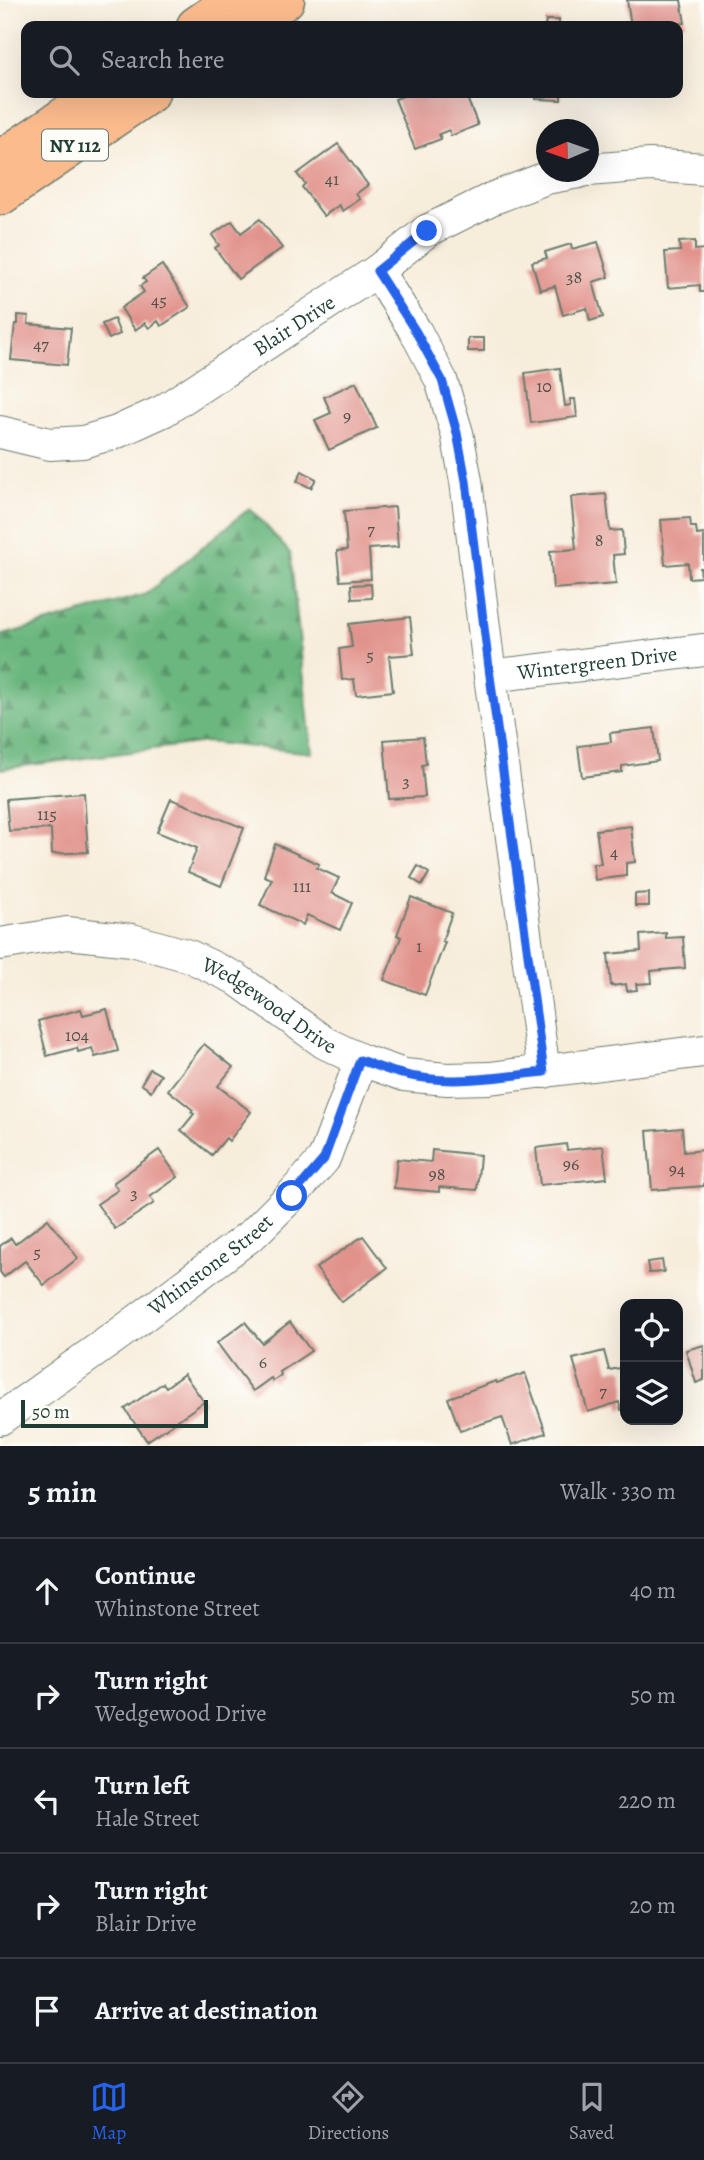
<!DOCTYPE html>
<html lang="en">
<head>
<meta charset="utf-8">
<style>
	body { margin:0; font-family:Alegreya,serif; background:#242831; color:#f1f3f6 }
	.controls { position:absolute; right:21px; bottom:21px; display:grid; overflow:hidden; border-radius:14px; box-shadow:0 7px 28px #0002 }
	.controls button { width:63px; height:63px; display:grid; place-items:center; padding:0; border:0; border-bottom:2px solid #363941; background:#171b24; color:#f1f3f6; font:35px sans-serif }
	.compass { position:absolute; left:536px; top:119px; width:63px; height:63px; border-radius:50%; background:#171b24; box-shadow:0 7px 28px #0002; rotate:268deg }
	.scale { position:absolute; left:21px; bottom:18px; width:187px; box-sizing:border-box; padding-left:7px; border:4px solid #1f3d34; border-top:0; font-size:19px; line-height:24px; white-space:nowrap; color:#1f3d34; -webkit-text-stroke:5px #fdfcf7; paint-order:stroke }
	.stop { position:absolute; width:21px; height:21px; margin:-16px; border:5px solid #2563eb; border-radius:50%; background:#fff }
	.stop.end { background:#2563eb; border-color:#fff; box-shadow:0 2px 7px #0008 }
	.list { margin:0; padding:0; list-style:none }
	h2 { display:flex; justify-content:space-between; align-items:center; height:91px; margin:0; padding:0 28px; font-size:30px }
	h2 small { font-size:23px; font-weight:400; color:#9ea1a6 }
	.list li { display:grid; grid-template-columns:46px 1fr auto; gap:21px; align-items:center; box-sizing:border-box; height:105px; padding:0 28px; border-top:2px solid #363941 }
	.list b { display:block; font-size:26px; white-space:nowrap }
	.list p { margin:0; font-size:23px; white-space:nowrap; color:#9ea1a6 }
	.list em { font-size:23px; font-style:normal; color:#9ea1a6 }
	.icon { flex:none; width:38px; height:38px; fill:none; stroke:currentColor; stroke-width:2; stroke-linecap:round; stroke-linejoin:round }
	.map { position:relative; flex:none; width:704px; height:1446px; overflow:hidden }
	.search { position:absolute; background:#171b24; box-shadow:0 7px 28px #0002; left:21px; right:21px; top:21px; height:77px; display:flex; align-items:center; gap:18px; box-sizing:border-box; padding:0 24px; border-radius:14px; color:#9ea1a6; font-size:26px }
	.sheet { height:616px; background:#171b24 }
	nav { display:flex; justify-content:space-around; align-items:center; box-sizing:border-box; height:98px; border-top:2px solid #363941; background:#171b24; font-size:19px; color:#9ea1a6 }
	nav a { display:grid; justify-items:center; gap:4px }
	nav .on { color:#2563eb }
	.map>svg:first-child { display:block }
</style>
</head>
<body>
<div class="map">
<svg width="704" height="1446" viewBox="0 0 704 1446">
	<defs>
		<pattern id="forest-firs" width="22" height="20" patternUnits="userSpaceOnUse" patternTransform="scale(1.75)"><rect width="22" height="20" fill="#6cb77f"/><path d="M5 1l3.5 6h-7zM16 11l3.5 6h-7z" fill="#589669"/></pattern>
	</defs>
	<rect width="100%" height="100%" fill="#fdfcf7"/>
	<filter id="ink" filterUnits="userSpaceOnUse"><feTurbulence type="fractalNoise" baseFrequency=".0143" numOctaves="2"/><feDisplacementMap in="SourceGraphic" scale="14" xChannelSelector="R" yChannelSelector="G"/><feConvolveMatrix kernelMatrix="1 2 1 2 8 2 1 2 1" color-interpolation-filters="sRGB"/></filter>
	<filter id="wash" filterUnits="userSpaceOnUse"><feTurbulence type="fractalNoise" baseFrequency=".00686" numOctaves="4" result="noise"/><feDisplacementMap in="SourceGraphic" scale="28" xChannelSelector="R" yChannelSelector="G"/><feGaussianBlur stdDeviation="1.57" result="paint"/><feColorMatrix in="noise" values="0 0 0 0 0 0 0 0 0 0 0 0 0 0 0 0 0 1.4 0 .05"/><feComposite in="paint" operator="in"/></filter>
	<g filter="url(#wash)">
		<rect width="100%" height="100%" fill="#f7eddb"/>
		<path fill="url(#forest-firs)" stroke="#467a5a" stroke-width="2" d="M250 508 290 553 312 753 206 742 0 769V636L146 594Z"/>
		<g id="blocks">
			<g fill="#e1928b">
				<path d="M627 0H681L685 23 665 26H631Z"/>
				<path d="M546 20H559V26H545Z"/>
				<path d="M411 93H465L478 125 451 136 449 130 439 134 441 139 415 149 395 99Z"/>
				<path d="M536 93H561V100L536 99Z"/>
				<path d="M338 144 368 185 356 194 360 199 343 211 339 205 324 216 302 187 305 184 297 174Z"/>
				<path d="M260 219 282 248 238 279 215 248 219 245 212 235 232 221 241 233Z"/>
				<path d="M695 241V250L704 249V292H700V285L668 288 665 252 680 251 679 242Z"/>
				<path d="M598 242 609 277 593 282 603 317 590 321 587 308 563 315 555 286 540 290 532 262 547 258 545 252 571 244 572 249Z"/>
				<path d="M162 265 190 307 161 326 158 321 149 328 145 323 135 330 121 308 144 292 140 286 146 282 143 278Z"/>
				<path d="M18 315 29 316 28 324 71 328 67 365 11 360 15 324H18Z"/>
				<path d="M114 319 120 334 109 339 102 324Z"/>
				<rect x="468" y="338" width="16" height="13"/>
				<path d="M560 368 565 406 571 405 570 399H575L577 417 531 423 525 373Z"/>
				<path d="M356 382 377 428 329 450 315 420 331 413 324 397Z"/>
				<path d="M302 471 316 479 311 488 297 481Z"/>
				<path d="M606 494 610 531 622 530 624 554 613 555 616 584 553 589 550 551 576 549 571 497Z"/>
				<path d="M395 507 398 547 369 549 371 579 340 581 337 551 347 550 344 511Z"/>
				<path d="M690 518 691 527H696L697 535 704 534V568H700L701 577 689 578 688 563 665 565 661 520Z"/>
				<path d="M371 584 372 598 352 599 351 585Z"/>
				<path d="M410 617 414 654 389 656 393 691 356 695 354 679 342 680 339 649 352 647 349 624Z"/>
				<path d="M654 728 658 761 622 766V772L582 777 578 746 611 742 610 733Z"/>
				<path d="M423 737 426 764 422 765 425 797 389 799 384 740Z"/>
				<path d="M84 793 88 852 52 854 51 829 9 831 6 799Z"/>
				<path d="M171 799 244 828 221 886 188 872 197 848 157 832Z"/>
				<path d="M631 826 635 862 626 863V876L595 880 593 864H601L596 830Z"/>
				<path d="M275 844 319 864 317 868 339 878 332 893 352 903 340 930 307 915 303 925 260 905 272 879 264 876Z"/>
				<path d="M418 866 429 873 422 885 411 878Z"/>
				<path d="M649 893V906H635V894Z"/>
				<path d="M411 897 452 913 442 941 445 942 425 995 384 980 401 937 397 935Z"/>
				<path d="M666 933V938L683 937 685 968 651 971 652 983 636 984 637 990 627 991 626 984 611 986 608 954 641 951 640 935Z"/>
				<path d="M81 1009 83 1015 107 1009 118 1051 95 1057 92 1048 78 1052 77 1048 47 1056 38 1021Z"/>
				<path d="M204 1044 233 1067 218 1086 251 1112 229 1141 226 1138 212 1155 181 1130 194 1114 191 1112 193 1110 168 1090Z"/>
				<path d="M150 1069 161 1075 151 1091 141 1084Z"/>
				<path d="M682 1128 684 1152 704 1150V1186L652 1190 647 1131Z"/>
				<path d="M566 1144 567 1150 603 1146 607 1178 540 1185 536 1148Z"/>
				<path d="M159 1150 178 1177 150 1197 154 1203 115 1229 97 1204 118 1190 113 1183Z"/>
				<path d="M432 1150 480 1155 477 1190 439 1187V1192L394 1188 397 1159 431 1162Z"/>
				<path d="M48 1219 78 1258 44 1285 25 1261 4 1277 0 1272V1246L11 1238 15 1244Z"/>
				<path d="M363 1236 387 1268 342 1302 316 1268Z"/>
				<path d="M662 1260 664 1272 649 1273 647 1262Z"/>
				<path d="M245 1322 262 1343 290 1322 311 1351 280 1372 281 1375 273 1381 271 1378 253 1391 217 1343Z"/>
				<path d="M704 1345V1380L696 1383 686 1350Z"/>
				<path d="M604 1351 609 1370 620 1368 625 1371V1408L621 1410 619 1402 588 1412 573 1359Z"/>
				<path d="M525 1373 546 1433 512 1445 502 1417 460 1431 448 1398 496 1381 497 1383Z"/>
				<path d="M184 1374 204 1402 147 1441 125 1409 163 1383 166 1387Z"/>
			</g>
		</g>
	</g>
	<g filter="url(#ink)">
		<use href="#blocks" fill-opacity="0" stroke="#6b7b6e" stroke-width="2"/>
		<g fill="none" stroke-linecap="round" stroke-linejoin="round">
			<defs>
				<g id="minor">
					<path d="M588 170 650 165 704 169"/>
					<path d="M377 271 416 332 441 380 457 433 466 481 490 676 544 1072"/>
					<path id="s1" d="M0 432 50 444 83 442 117 432 163 411 377 271 427 231 491 199 546 178 579 172"/>
					<path id="s2" d="M490 676 704 650"/>
					<path id="s3" d="M0 944 67 933 132 940 189 956 235 978 325 1043 361 1060 404 1075 447 1079 490 1078 704 1051"/>
					<path id="s4" d="M0 1419 122 1332 254 1233 291 1196 324 1159 361 1060"/>
				</g>
				<g id="major">
					<path d="M196 26 233 0"/>
					<path d="M247 26 285 0"/>
					<path d="M0 160 99 93"/>
					<path d="M0 196 150 93"/>
				</g>
			</defs>
			<use href="#minor" stroke="#6b7b6e" stroke-width="34"/>
			<use href="#major" stroke="#6b7b6e" stroke-width="41"/>
			<use href="#minor" stroke="#fff" stroke-width="32"/>
			<use href="#major" stroke="#fbbb8d" stroke-width="38"/>
		</g>
	</g>
	<g fill="none" stroke-linecap="round" stroke-linejoin="round" filter="url(#ink)">
		<path stroke="#2563eb" stroke-width="9" d="M292 1196 324 1159 360 1060C374 1065 388 1071 402 1074 448 1086 498 1077 544 1072L490 676 466 481 457 433 442 380 416 332 377 271 427 231"/>
	</g>
	<g text-anchor="middle" stroke-width="6" stroke-linejoin="round" paint-order="stroke">
		<g font-size="18" fill="#50524a">
			<text x="332" y="185">41</text>
			<text x="574" y="283">38</text>
			<text x="159" y="306">45</text>
			<text x="41" y="350">47</text>
			<text x="544" y="392">10</text>
			<text x="347" y="422">9</text>
			<text x="371" y="535">7</text>
			<text x="599" y="546">8</text>
			<text x="370" y="661">5</text>
			<text x="406" y="787">3</text>
			<text x="47" y="820">115</text>
			<text x="614" y="858">4</text>
			<text x="302" y="892">111</text>
			<text x="419" y="952">1</text>
			<text x="77" y="1041">104</text>
			<text x="571" y="1170">96</text>
			<text x="677" y="1175">94</text>
			<text x="437" y="1180">98</text>
			<text x="134" y="1199">3</text>
			<text x="37" y="1258">5</text>
			<text x="263" y="1368">6</text>
			<text x="603" y="1397">7</text>
		</g>
		<rect fill="#fdfcf7" stroke="#62766e" stroke-width="2" x="42" y="129.5" width="66" height="31" rx="5"/>
		<g font-size="19" font-weight="bold" fill="#1f3d34">
			<text x="75" y="152">NY 112</text>
		</g>
		<g font-size="21" fill="#1f3d34" stroke="#fdfcf7">
			<text dy="7" stroke="none"><textPath href="#s1" startOffset="327">Blair Drive</textPath></text>
			<text dy="7" stroke="none"><textPath href="#s2" startOffset="108">Wintergreen Drive</textPath></text>
			<text dy="7" stroke="none"><textPath href="#s3" startOffset="287">Wedgewood Drive</textPath></text>
			<text dy="7" stroke="none"><textPath href="#s4" startOffset="261">Whinstone Street</textPath></text>
		</g>
	</g>
</svg>
<div class="controls">
<button><svg class="icon" aria-label="locate" viewBox="0 0 24 24"><circle cx="12" cy="12" r="6"/><path d="M12 2v4M12 18v4M2 12h4M18 12h4"/></svg></button>
<button><svg class="icon" aria-label="layers" viewBox="0 0 24 24"><path d="M12 4l9 5-9 5-9-5zM3 14l9 5 9-5"/></svg></button>
</div>
<svg class="compass" viewBox="-18 -18 36 36"><path d="M0-13l5 13h-10z" fill="#e53935"/><path d="M0 13l5-13h-10z" fill="#9ea1a6"/></svg>
<div class="scale">50 m</div>
<div class="stop" style="left:292px;top:1196px"></div>
<div class="stop end" style="left:427px;top:231px"></div>
<div class="search"><svg class="icon" aria-label="search" viewBox="0 0 24 24"><circle cx="10" cy="10" r="6"/><path d="M15 15l6 6"/></svg>Search here</div>
</div>
<section class="sheet">
<h2>5 min<small>Walk · 330 m</small></h2>
<ul class="list">
<li><svg class="icon" aria-label="ahead" viewBox="0 0 24 24"><path d="M12 20V5M6 11l6-6 6 6"/></svg><div><b>Continue</b><p>Whinstone Street</p></div><em>40 m</em></li>
<li><svg class="icon" aria-label="right" viewBox="0 0 24 24"><path d="M7 20v-9h11M14 6l5 5-5 5"/></svg><div><b>Turn right</b><p>Wedgewood Drive</p></div><em>50 m</em></li>
<li><svg class="icon" aria-label="left" viewBox="0 0 24 24"><path d="M17 20v-9H6M10 6l-5 5 5 5"/></svg><div><b>Turn left</b><p>Hale Street</p></div><em>220 m</em></li>
<li><svg class="icon" aria-label="right" viewBox="0 0 24 24"><path d="M7 20v-9h11M14 6l5 5-5 5"/></svg><div><b>Turn right</b><p>Blair Drive</p></div><em>20 m</em></li>
<li><svg class="icon" aria-label="arrive" viewBox="0 0 24 24"><path d="M6 21V4h12l-3 4 3 4H6"/></svg><div><b>Arrive at destination</b></div></li>
</ul>
</section>
<nav>
<a class="on"><svg class="icon" aria-label="map" viewBox="0 0 24 24"><path d="M3 6l6-2 6 2 6-2v14l-6 2-6-2-6 2zM9 4v14M15 6v14"/></svg>Map</a>
<a><svg class="icon" aria-label="directions" viewBox="0 0 24 24"><path d="M12 3l9 9-9 9-9-9zM9 14v-3h6M13 9l2 2-2 2"/></svg>Directions</a>
<a><svg class="icon" aria-label="saved" viewBox="0 0 24 24"><path d="M7 4h10v16l-5-4-5 4z"/></svg>Saved</a>
</nav>
</body>
</html>
